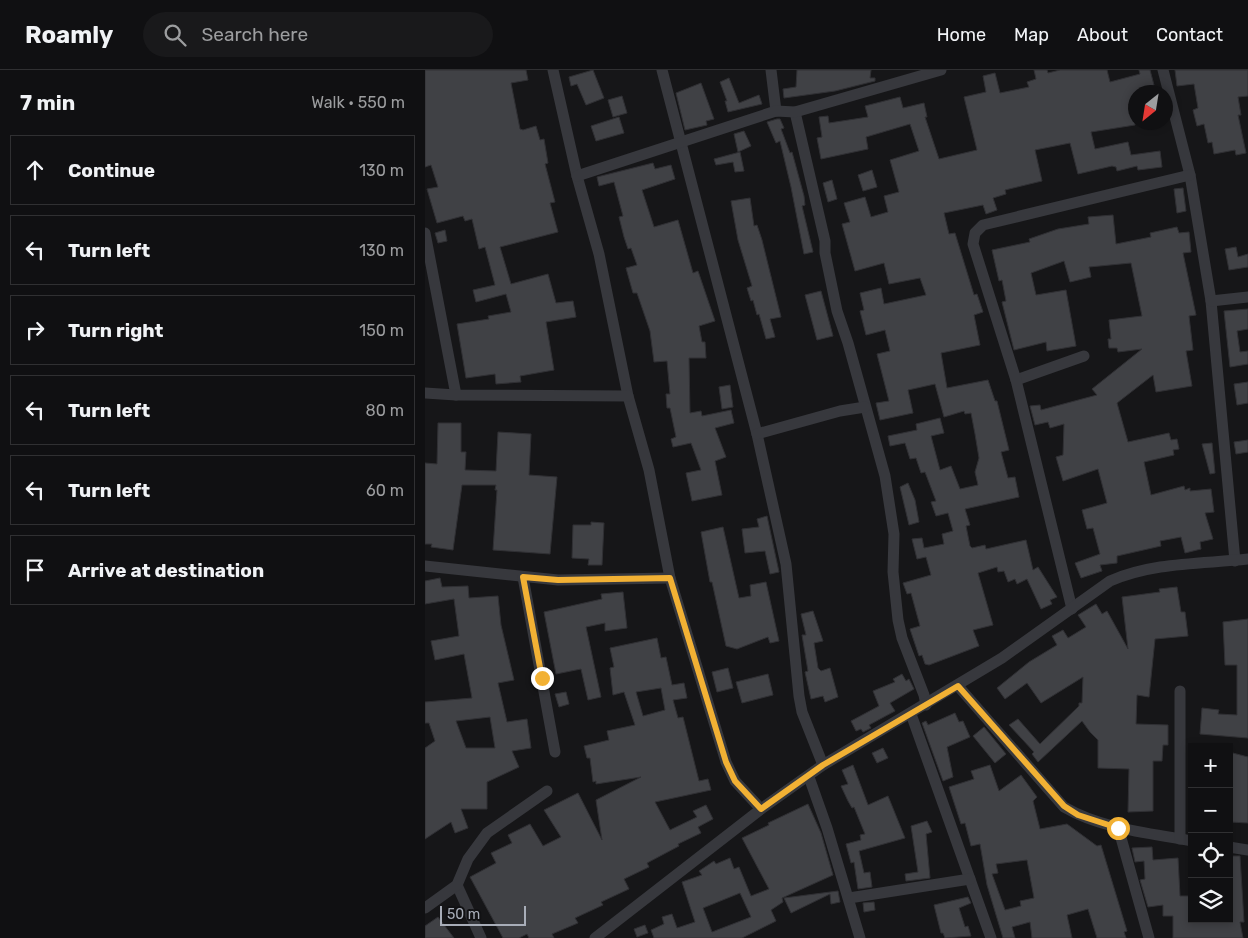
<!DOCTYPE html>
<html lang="en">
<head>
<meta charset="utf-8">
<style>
	body { margin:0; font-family:Rubik,sans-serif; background:#19191b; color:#f1f3f6 }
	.controls { position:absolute; right:15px; bottom:15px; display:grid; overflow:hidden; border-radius:0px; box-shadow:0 2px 8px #0003 }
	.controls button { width:45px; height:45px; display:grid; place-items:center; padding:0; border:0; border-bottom:1px solid #303032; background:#101012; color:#f1f3f6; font:25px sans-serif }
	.compass { position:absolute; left:703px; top:15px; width:45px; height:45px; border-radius:50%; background:#101012; box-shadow:0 2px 8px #0003; rotate:210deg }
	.scale { position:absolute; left:15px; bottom:12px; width:86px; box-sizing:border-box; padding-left:5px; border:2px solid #a8adb8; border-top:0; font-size:14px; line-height:18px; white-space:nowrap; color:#a8adb8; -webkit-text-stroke:4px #111113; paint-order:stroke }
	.stop { position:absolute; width:15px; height:15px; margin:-11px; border:4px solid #f2b134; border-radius:50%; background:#fff }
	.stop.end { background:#f2b134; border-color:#fff; box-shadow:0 1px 5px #0008 }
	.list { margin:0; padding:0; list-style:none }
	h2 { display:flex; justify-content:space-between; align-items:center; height:65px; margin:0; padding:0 20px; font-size:21px }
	h2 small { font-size:16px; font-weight:400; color:#9c9d9f }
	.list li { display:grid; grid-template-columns:32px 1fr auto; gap:15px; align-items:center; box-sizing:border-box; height:70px; margin:0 10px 10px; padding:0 10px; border:1px solid #303032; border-radius:0px }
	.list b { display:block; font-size:19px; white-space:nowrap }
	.list em { font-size:16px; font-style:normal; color:#9c9d9f }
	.icon { flex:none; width:28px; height:28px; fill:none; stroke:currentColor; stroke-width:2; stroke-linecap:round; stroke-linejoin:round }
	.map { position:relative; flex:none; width:823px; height:868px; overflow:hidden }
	header { display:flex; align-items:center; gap:30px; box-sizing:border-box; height:70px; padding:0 25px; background:#101012; border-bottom:1px solid #303032 }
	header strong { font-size:24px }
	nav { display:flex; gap:28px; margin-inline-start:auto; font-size:18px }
	.search { width:350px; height:45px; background:#19191b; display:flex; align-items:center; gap:12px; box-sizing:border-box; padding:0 18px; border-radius:28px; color:#9c9d9f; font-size:19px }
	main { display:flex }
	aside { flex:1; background:#101012 }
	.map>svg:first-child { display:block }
</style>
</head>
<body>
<header>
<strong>Roamly</strong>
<div class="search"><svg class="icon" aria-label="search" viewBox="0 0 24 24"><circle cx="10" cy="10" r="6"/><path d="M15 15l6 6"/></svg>Search here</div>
<nav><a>Home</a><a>Map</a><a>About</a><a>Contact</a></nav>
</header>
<main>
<aside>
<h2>7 min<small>Walk · 550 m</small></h2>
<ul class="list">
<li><svg class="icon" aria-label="ahead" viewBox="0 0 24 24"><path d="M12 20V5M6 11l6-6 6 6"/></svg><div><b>Continue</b></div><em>130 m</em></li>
<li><svg class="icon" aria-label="left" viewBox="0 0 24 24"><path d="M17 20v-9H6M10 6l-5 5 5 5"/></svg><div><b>Turn left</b></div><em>130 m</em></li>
<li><svg class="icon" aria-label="right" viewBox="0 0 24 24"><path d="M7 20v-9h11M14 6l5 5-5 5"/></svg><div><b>Turn right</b></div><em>150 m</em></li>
<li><svg class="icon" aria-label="left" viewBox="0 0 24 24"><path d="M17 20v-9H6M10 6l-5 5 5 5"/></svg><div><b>Turn left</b></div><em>80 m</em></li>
<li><svg class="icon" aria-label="left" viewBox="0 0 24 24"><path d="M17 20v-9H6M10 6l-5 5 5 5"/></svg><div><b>Turn left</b></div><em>60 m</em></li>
<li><svg class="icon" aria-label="arrive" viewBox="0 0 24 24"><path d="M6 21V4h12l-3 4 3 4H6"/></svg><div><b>Arrive at destination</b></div></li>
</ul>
</aside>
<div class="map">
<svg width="823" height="868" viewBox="0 0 823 868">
	<rect width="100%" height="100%" fill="#161618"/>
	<g fill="#404145" stroke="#303034" fill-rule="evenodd">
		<path d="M0 0H101L103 10 86 13 95 59 98 60 111 56 115 70 119 69 123 93 120 94 130 132 125 133 133 162 75 177 86 214 123 204 131 233 148 231 151 247 121 252 129 300 95 306 96 312 71 314 70 304 41 308 32 254 64 249 63 246 86 242 81 224 51 232 48 220 70 215 60 177 54 179 47 149 40 151 38 146 12 153 2 119 13 117 6 95 0 97Z"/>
		<path d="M168 0 179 28 161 35 152 14 146 16 144 7Z"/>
		<path d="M372 0H446L445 8H450V11L410 21 359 28 358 19 371 17Z"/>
		<path d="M609 0H622L623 3 635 0H682L685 12 715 4 714 0H725L729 15 723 17 725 22H710V55L666 62 670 79 703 72 706 85 735 81 737 97 713 100 712 96 692 101 691 97 687 96 653 104 645 73 610 80 617 111 580 120 581 124 568 128 572 140 561 144 558 135 519 143 524 164 530 163 549 225 552 224 558 242 549 245 555 275 516 283 522 318 563 310 570 331H572L584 380 576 382 583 408 590 407 594 427 540 439 545 455 541 456 545 476 547 478 560 475 561 479 601 470 608 500 613 497 632 527 625 530 627 534 616 539 602 509 592 514 590 509 583 512 579 501 573 502 572 497 553 503 568 555 548 560 554 576 504 595 500 594 497 585 494 586 485 559 495 556 486 523 482 524 478 513 506 505 501 487 492 489 487 469 497 468 499 478 519 474 517 464 528 461 523 443 511 446 506 432 511 431 500 402 496 403 491 388 485 389 480 373 465 376 463 366 492 360 491 354 515 348 519 363 506 366 515 400 526 396 535 419 553 415 550 402 554 388 550 364 546 343 540 344 539 341 519 347 510 314 483 320 488 343 455 350 451 333 464 331 452 284 465 281 460 260 441 265 435 241 439 240 435 223 456 218 459 234 501 225 495 208 464 214 459 193 430 201 417 154 425 152 419 133 440 127 446 147 463 142 459 126 474 122 465 90 494 81 485 54 441 67 443 79 396 89 392 68 397 67 394 47 403 46 404 53 443 47 440 36 475 27 478 38 499 33 502 47H500L514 89 552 80 539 27 561 22 558 6 570 3 575 23 604 17 602 12 611 9Z"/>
		<path d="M750 0H823V26L813 27 816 45H813L821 83 811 85 810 80 789 84 787 72 783 73 779 54 772 56 768 40 773 38 769 14 752 16Z"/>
		<path d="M304 8 314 33 334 25 337 34 303 42 300 31H302L295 12Z"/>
		<path d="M276 13 289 49 281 51 282 55 260 60 251 23Z"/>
		<path d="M197 26 202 43 188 47 183 30Z"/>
		<path d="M194 47 199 63 171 71 166 56Z"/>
		<path d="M352 49H355L359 58 356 59 365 83 367 82 379 126 380 135 377 136 388 182 379 184 366 117 355 71 351 73 342 52Z"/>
		<path d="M319 61 326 76 313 82 309 64Z"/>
		<path d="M315 82 319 101 310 102 308 92 291 95 289 89Z"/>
		<path d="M228 93 230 99 246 95 250 109 217 120 229 157 253 150 268 203 273 201 290 251 274 256 277 272H280L281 288H264L265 343 276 341 277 346 306 340 309 353 290 358 301 387 290 391 297 425 267 431 261 403 276 400 266 373 248 377 246 369 251 367 245 338H242L241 324H245L242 291 229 292 225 261 212 223H208L201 198 212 195 206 178 203 179 199 167 194 147 198 146 189 112 174 116 172 107Z"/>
		<path d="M447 100 452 117 438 121 433 105Z"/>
		<path d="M407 110 412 129 403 132 398 113Z"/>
		<path d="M758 118 761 141 752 143 749 119Z"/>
		<path d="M325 128 329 156 332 155 337 170 356 247 345 249 350 267 341 269 334 244 332 245 328 230 326 231 322 218 327 216 313 170 306 131Z"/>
		<path d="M688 145 691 174 726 167 725 163 752 157 754 163 764 162 766 182 758 183 771 245 764 246 768 280 761 281 767 316 731 322 728 305 692 333 703 372 744 363 746 370 752 369 754 379 748 380 749 385 719 392 726 425 759 416 760 420 765 418V421L786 419 789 442 780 443 788 469 775 472 776 479 760 483 756 467 735 471 736 476 692 486V493L675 495 677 501 656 508 650 493 675 484 668 458 662 459 657 440 682 433 673 399 638 411 631 387 638 385 639 354 625 358 623 352 610 355 605 336 615 335 616 340 672 325 667 319 717 279 693 282 692 278H684L683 269H686L684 250 717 246 706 193 664 197 666 207 645 212 639 191 606 203 611 225 641 220 651 276 622 281 621 272 589 280 577 232 581 231 577 210 574 211 567 180 605 172 604 169 633 159 664 154 663 147Z"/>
		<path d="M20 160 22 171 13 173 10 163Z"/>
		<path d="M811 177 813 187 823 184V197L804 200 800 179Z"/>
		<path d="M396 221 408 266 392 270 380 225Z"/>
		<path d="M823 239V259L812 261 815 282 823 281V294L805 297 799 241Z"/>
		<path d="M823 312V333L812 335 809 314Z"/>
		<path d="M305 315 308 337 297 339 294 317Z"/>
		<path d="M13 353H36V382H41L40 400 71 401 73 362 106 364 104 405 132 407 125 484 68 480 72 420H70L71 415H37L28 480 6 477 7 474H0V393L12 394Z"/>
		<path d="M823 370V382L811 384 809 372Z"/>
		<path d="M787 373 790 403 785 404 777 374Z"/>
		<path d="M483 413 490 430 494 452 484 455 475 417Z"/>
		<path d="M342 446 354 502 345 504 340 481 320 483 317 459 334 457 332 449Z"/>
		<path d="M166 452 179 453 177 495H163L164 489 147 488 148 455H166Z"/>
		<path d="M298 457 314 528 326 526 325 515 341 512 354 571 345 573 343 567 312 579 301 576 287 512H285L276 462Z"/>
		<path d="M15 508 17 517 43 516 44 528 73 526 76 555 89 610 73 613 82 652 102 649 106 678 87 681 94 697 62 712V739H36L43 758 30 763 26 752 0 769V678L10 671 4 653H0V632L47 628 39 584 10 590 6 571 34 566 29 529 0 534V511ZM65 647 70 678H41L31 651Z"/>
		<path d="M752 517 756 542H760L763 566 730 569 724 627 712 625 711 654 743 655V675H738L737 691H728V741L703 742 704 699 673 698V670L665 662 657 651 613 692 607 684 609 682 584 655 593 649 615 674 654 636V633H657L658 607 616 633 602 613 580 629 572 618 604 592 632 575 627 566 638 560 643 568 661 557 653 545 671 534 677 544 682 541 703 579 697 527 735 522 734 519Z"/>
		<path d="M198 522 202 558 180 561V553L161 557 176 627 163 630 156 599 131 604 119 542 177 529 176 524Z"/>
		<path d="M388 541 398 571 389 573 393 598 396 601 405 598 413 627 400 632 398 626 386 629 380 602 383 601 377 565H381L376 544Z"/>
		<path d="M823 549V668L775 664 777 638 794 640 793 644 812 645V595H800L798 552Z"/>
		<path d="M232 568 236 588 241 587 247 615 259 613 262 628 248 630 253 648 258 647 274 711 283 709 286 720 230 732 245 760 272 747 268 741 281 735 288 749 273 757 276 763 253 774 254 776 222 793 224 797 199 809 204 819 176 832 178 835 150 848 153 853 127 864 129 868H104L102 864 94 868H78L45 807 71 793 66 783 87 773 83 765 105 754 118 776 136 767 119 740 153 723 177 770 171 730 216 707 171 714V711L168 712 165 688H162L159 676 184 670 182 661 210 655 199 622 188 625 185 598 189 597 185 578ZM236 618 240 640 218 646 211 622Z"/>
		<path d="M303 598 308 618 292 622 287 602Z"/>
		<path d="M343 604 348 625 317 633 311 612Z"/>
		<path d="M477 604 481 611 484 609 489 619 465 633 470 641 444 655 446 658 438 662 436 659 431 661 426 651 454 636 448 621 470 612 468 609Z"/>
		<path d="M141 622 144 634 134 637 130 624Z"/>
		<path d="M530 643 534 652 538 651 545 667 522 677 528 707 518 711 497 653 501 651 503 655Z"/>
		<path d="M559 657 581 684 570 693 548 666Z"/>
		<path d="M458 678 463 688 452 693 447 683Z"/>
		<path d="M804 682 823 687V753L804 752Z"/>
		<path d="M428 695 443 735 463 726 480 768 434 781 439 803 445 802 447 817 433 819 429 792 426 793 421 774 436 770 435 765 440 764 429 737 427 738 423 731 416 716 423 714 417 700Z"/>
		<path d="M565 695 574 721 596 705 612 727 608 731 615 759 642 754 672 776 676 775 702 861 699 862 701 868H672L663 839 642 845 647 868H607L605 852 587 857 590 868H578L562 815 555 774 546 776 540 753 536 754 524 717 549 709 546 701ZM602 790 609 828 595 831 596 836 580 840 567 804 573 803 571 794Z"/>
		<path d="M383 734 396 763 408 805 357 828 358 832 346 840 351 851 317 868H229L226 860 239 854 237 847 247 844 252 858 270 852 257 812 277 805 274 801 289 791 291 794 305 788 309 799 314 797 326 826 344 819 317 768 344 755 343 753ZM315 823 326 847 287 862 278 838Z"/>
		<path d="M502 751 507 762 501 764 505 808 481 811 480 804 493 802 486 756Z"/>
		<path d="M727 777 728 790 753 788 755 826H767V851L804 849V786H815L819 852H815L818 868H748V846H738V835L723 837 715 810 720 809 719 791 710 792 707 778Z"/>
		<path d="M413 821 415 832 406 834 405 824 366 843 359 828Z"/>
		<path d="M543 827 546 833 534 838 540 857 543 856 546 866 520 868 518 863H516L509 835Z"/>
		<path d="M449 832 450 840 439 842 438 833Z"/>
		<path d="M13 847 29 868H0V856Z"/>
		<path d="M220 855 223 863 212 867 209 859Z"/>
	</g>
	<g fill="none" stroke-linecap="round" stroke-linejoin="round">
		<g stroke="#37383d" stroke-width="11">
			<path d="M128 0 152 106 174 184 203 326 224 400 245 508 301 692 310 711 336 739"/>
			<path d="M237 0 332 364 361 494 374 626 377 642 398 695"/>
			<path d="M346 0 351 41"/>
			<path d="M738 0 765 105 786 231 810 491"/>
			<path d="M370 42 400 171V183L412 241 423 273 460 406 469 464 468 502 473 550 477 568 499 625 501 635"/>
			<path d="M152 106 351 41 370 42 516 0"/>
			<path d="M0 163 31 325"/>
			<path d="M786 231 823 227"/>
			<path d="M591 310 659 286"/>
			<path d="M0 323 31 325 203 326"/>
			<path d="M332 364 415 341 440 337"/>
			<path d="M0 496 133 510 245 508"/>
			<path d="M98 507 130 682"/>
			<path d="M647 539 591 310 548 174 550 163 558 155 765 105"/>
			<path d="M533 616 639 737C677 759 724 763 767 771"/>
			<path d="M486 644 566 868"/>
			<path d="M384 707 402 758 435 868"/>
			<path d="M693 757 724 868"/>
			<path d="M755 769V621"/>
			<path d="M804 777 823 780"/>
			<path d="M32 815 56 868"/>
			<path d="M424 828 545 809"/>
			<path d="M0 838 32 815 43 789 62 763 122 721"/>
			<path d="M170 868 336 739 398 695 577 588 685 511C728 492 777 494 823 489"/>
		</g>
	</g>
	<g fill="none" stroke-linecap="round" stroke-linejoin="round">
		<path stroke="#f2b134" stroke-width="6" d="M117 608 98 507 133 510 245 508 301 692 310 711 336 739 398 695 533 616 639 736 653 745 693 758"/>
	</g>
</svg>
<div class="controls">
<button>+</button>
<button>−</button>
<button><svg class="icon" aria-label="locate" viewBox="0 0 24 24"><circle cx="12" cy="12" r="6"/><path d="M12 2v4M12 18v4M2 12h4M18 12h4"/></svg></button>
<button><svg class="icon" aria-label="layers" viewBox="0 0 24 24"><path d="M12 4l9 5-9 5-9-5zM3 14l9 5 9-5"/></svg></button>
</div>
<svg class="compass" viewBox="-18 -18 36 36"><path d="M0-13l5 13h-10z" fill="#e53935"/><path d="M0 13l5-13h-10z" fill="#9c9d9f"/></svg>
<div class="scale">50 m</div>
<div class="stop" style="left:693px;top:758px"></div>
<div class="stop end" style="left:117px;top:608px"></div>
</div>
</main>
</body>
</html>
